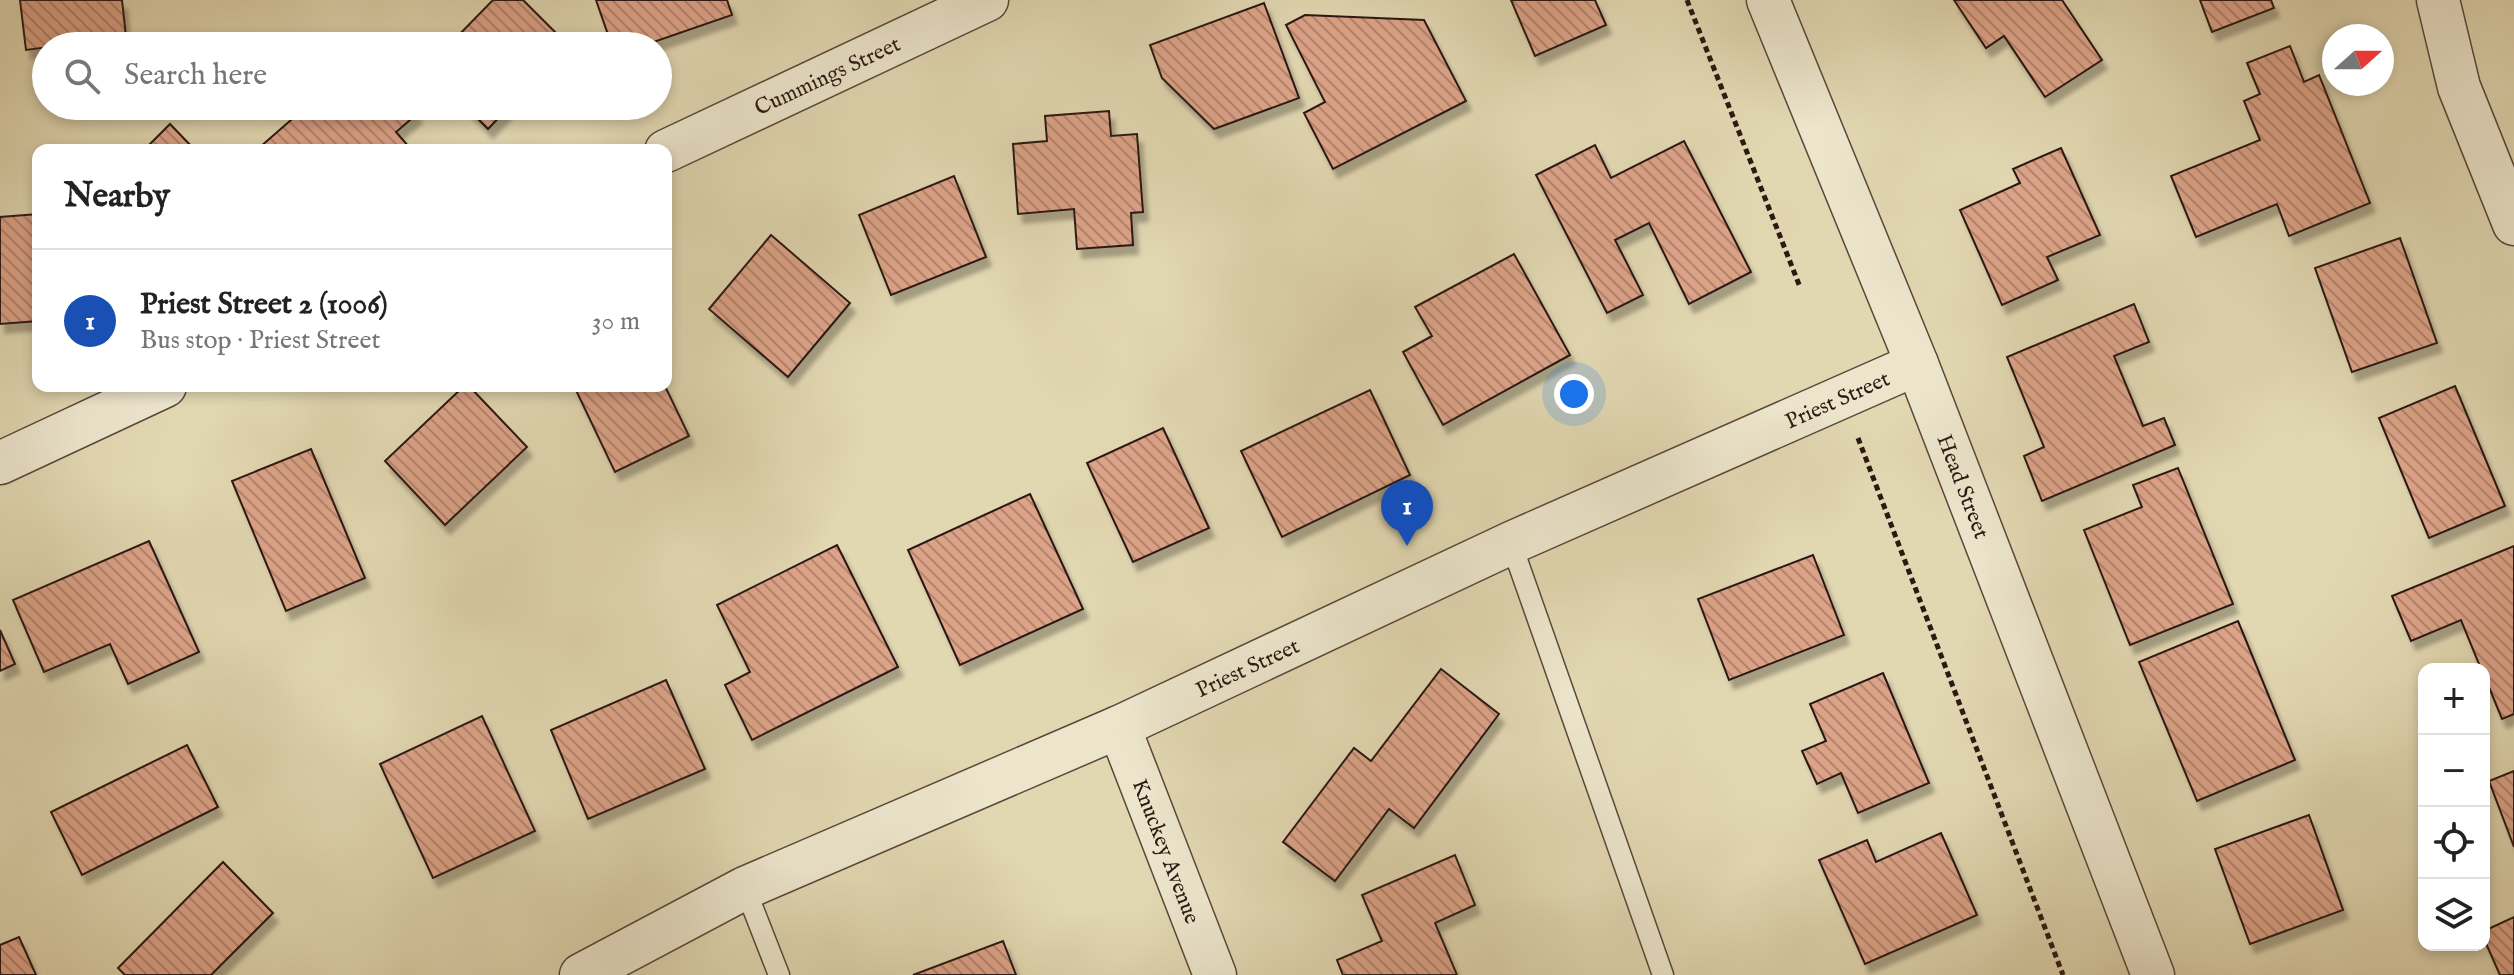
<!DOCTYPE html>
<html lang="en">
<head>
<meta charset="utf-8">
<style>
	body { margin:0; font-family:"IM FELL English",serif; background:#f2f2f2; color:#222 }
	.controls { position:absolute; right:24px; bottom:24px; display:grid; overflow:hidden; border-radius:16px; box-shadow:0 4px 12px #0003 }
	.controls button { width:72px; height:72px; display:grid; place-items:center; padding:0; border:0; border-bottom:2px solid #e0e0e0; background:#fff; color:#222; font:40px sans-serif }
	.compass { position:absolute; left:2322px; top:24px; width:72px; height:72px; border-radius:50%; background:#fff; box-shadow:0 4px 12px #0003; rotate:69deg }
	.you { position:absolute; left:1574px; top:394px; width:28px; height:28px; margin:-20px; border:6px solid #fff; border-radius:50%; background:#1a73e8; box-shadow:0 0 0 12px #1a73e833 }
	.badge { display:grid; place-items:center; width:52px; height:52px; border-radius:50%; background:#0f766e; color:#fff; font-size:26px; font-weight:700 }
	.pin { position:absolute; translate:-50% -66px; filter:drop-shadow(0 2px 4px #0008) }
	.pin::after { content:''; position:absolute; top:42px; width:28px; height:24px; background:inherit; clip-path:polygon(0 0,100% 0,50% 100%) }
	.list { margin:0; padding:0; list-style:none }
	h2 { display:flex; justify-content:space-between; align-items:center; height:104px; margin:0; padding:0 32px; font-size:34px }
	h2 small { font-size:26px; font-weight:400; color:#767676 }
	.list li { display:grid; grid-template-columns:52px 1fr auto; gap:24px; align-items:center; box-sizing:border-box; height:144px; padding:0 32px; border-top:2px solid #e0e0e0 }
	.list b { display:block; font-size:30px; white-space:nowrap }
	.list p { margin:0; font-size:26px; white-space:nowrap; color:#767676 }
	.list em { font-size:26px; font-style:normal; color:#767676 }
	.icon { flex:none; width:44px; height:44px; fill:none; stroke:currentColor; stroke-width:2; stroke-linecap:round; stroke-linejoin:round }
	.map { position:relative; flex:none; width:2514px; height:975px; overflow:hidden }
	.search { position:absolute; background:#fff; box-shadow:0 4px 12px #0003; left:32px; top:32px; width:640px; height:88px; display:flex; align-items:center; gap:20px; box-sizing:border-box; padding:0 28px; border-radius:44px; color:#767676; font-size:30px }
	.panel { position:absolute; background:#fff; box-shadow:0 4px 12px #0003; left:32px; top:144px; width:640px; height:248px; border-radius:16px }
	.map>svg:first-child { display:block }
</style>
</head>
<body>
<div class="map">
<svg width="2514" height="975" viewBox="0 0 2514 975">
	<defs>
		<pattern id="building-back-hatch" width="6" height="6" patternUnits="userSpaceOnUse" patternTransform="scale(2)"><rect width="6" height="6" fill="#dca388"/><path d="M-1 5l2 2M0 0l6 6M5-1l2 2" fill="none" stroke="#b3846e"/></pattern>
		<filter id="shadow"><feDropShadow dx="5" dy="9" stdDeviation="2" flood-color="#0004"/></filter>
	</defs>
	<rect width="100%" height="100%" fill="#e1d7b1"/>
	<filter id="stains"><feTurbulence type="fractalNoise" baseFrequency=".0025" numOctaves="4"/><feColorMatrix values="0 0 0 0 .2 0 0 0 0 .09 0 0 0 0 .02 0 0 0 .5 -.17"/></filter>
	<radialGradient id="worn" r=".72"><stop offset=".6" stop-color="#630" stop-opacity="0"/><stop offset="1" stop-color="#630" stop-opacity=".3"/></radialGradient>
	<g fill="url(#building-back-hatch)" stroke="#2b1912" stroke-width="2" filter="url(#shadow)">
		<path d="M20 0H122L126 37 26 50Z"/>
		<path d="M493 0H523L569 46H448Z"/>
		<path d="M596 0H727L732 15 642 46H612Z"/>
		<path d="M1511 0H1595L1606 25 1535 56Z"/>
		<path d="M1954 0H2062L2102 60 2045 97 2004 36 1986 48Z"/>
		<path d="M2200 0H2271L2274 8 2212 32Z"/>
		<path d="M1264 3 1299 98 1214 129 1162 78 1150 45Z"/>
		<path d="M1305 15 1424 20 1466 101 1333 169 1304 113 1325 102 1286 25Z"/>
		<path d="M2290 46 2304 82 2319 75 2370 203 2289 236 2277 204 2196 237 2171 176 2260 140 2244 101 2260 94 2247 63Z"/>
		<path d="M307 106H411L417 114 396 132 410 148 407 150H263L260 147Z"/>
		<path d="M465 106H510L488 129Z"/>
		<path d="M1109 111 1111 136 1137 134 1143 212 1131 213 1133 245 1077 249 1074 209 1018 214 1013 144 1047 141 1045 116Z"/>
		<path d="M170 124 195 150H144Z"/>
		<path d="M1684 141 1751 272 1689 304 1649 223 1615 240 1643 295 1607 313 1536 175 1595 145 1611 178Z"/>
		<path d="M2061 148 2100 235 2047 257 2058 280 2002 305 1960 210 2020 183 2013 169Z"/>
		<path d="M954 176 986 257 891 295 859 215Z"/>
		<path d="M38 214V321L0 324V217Z"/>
		<path d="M771 235 850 303 788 377 709 309Z"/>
		<path d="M2400 238 2437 343 2352 372 2315 268Z"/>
		<path d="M1514 254 1570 355 1443 425 1403 352 1432 336 1415 307Z"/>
		<path d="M2134 304 2149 342 2114 356 2143 426 2164 418 2175 445 2042 501 2024 456 2044 447 2007 357Z"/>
		<path d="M464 386H469L527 447 445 525 385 461Z"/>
		<path d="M574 386H665L689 436 615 472Z"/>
		<path d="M2455 386 2505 506 2429 538 2379 418Z"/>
		<path d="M1370 390 1410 475 1282 537 1241 451Z"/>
		<path d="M1163 428 1209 528 1133 562 1087 463Z"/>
		<path d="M311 449 365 578 286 611 232 481Z"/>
		<path d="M2178 468 2233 604 2130 645 2084 530 2142 507 2133 485Z"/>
		<path d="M1030 494 1083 609 960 665 908 550Z"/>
		<path d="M149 541 199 652 128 684 110 644 44 672 13 600Z"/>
		<path d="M837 545 898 667 752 740 725 685 750 672 717 605Z"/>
		<path d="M2514 546V714L2502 719 2484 675V669H2481L2461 620 2411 641 2392 596Z"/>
		<path d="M1813 555 1844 635 1729 680 1698 599Z"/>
		<path d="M2238 621 2295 760 2197 801 2139 662Z"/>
		<path d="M0 630 15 664 0 671Z"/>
		<path d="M1441 669 1499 714 1414 828 1389 809 1335 881 1283 842 1354 748 1371 761Z"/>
		<path d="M1883 673 1929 783 1858 813 1841 773 1817 784 1802 751 1826 741 1810 704Z"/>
		<path d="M666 680 705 769 588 819 551 730Z"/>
		<path d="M482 716 535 831 433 878 380 764Z"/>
		<path d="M187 745 218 807 82 875 51 812Z"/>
		<path d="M2514 771V847L2489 781Z"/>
		<path d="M2309 815 2343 910 2250 944 2215 849Z"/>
		<path d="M1941 833 1977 915 1865 964 1819 860 1867 840 1876 862Z"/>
		<path d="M1455 855 1475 905 1435 923 1457 975H1343L1337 960 1382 941 1362 895Z"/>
		<path d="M223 862 273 913 211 975H125L118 968Z"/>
		<path d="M2514 917V975H2500L2484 939V931Z"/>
		<path d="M19 937 36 975H0V945Z"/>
		<path d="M1003 941 1016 975H913Z"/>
	</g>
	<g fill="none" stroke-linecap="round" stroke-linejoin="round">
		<defs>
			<g id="lane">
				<path d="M1511 543 1663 975"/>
				<path d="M745 888 779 975"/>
			</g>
			<g id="street">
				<path d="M1768 0 1917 364 2153 975"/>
				<path d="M2438 0 2459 87 2514 224"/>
				<path d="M666 151 987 0"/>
				<path d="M0 463 165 386"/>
				<path d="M1119 727 1215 975"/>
				<path d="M581 975 745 888 1119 727 1511 543 1917 364"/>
			</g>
		</defs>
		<use href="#lane" stroke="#58483a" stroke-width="23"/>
		<use href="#street" stroke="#58483a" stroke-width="45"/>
		<g stroke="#2b1912" stroke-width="5" stroke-dasharray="6 4" stroke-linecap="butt">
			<path d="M1687 0 1800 287"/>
			<path d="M1858 438 2063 975"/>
		</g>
		<use href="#lane" stroke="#ece5cc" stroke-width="20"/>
		<use href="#street" stroke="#ece5cc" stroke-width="42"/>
	</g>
	<g text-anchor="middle" stroke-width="6" stroke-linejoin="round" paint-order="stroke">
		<g font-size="22" fill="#2b1912" stroke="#ece5cc">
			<text transform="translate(827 75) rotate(-25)" y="8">Cummings Street</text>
			<text transform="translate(1837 399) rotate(-24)" y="8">Priest Street</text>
			<text transform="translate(1964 486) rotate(69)" y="8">Head Street</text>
			<text transform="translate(1247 667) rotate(-25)" y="8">Priest Street</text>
			<text transform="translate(1167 851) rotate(69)" y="8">Knuckey Avenue</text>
		</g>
	</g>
	<rect width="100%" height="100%" filter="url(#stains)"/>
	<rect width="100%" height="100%" fill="url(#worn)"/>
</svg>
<div class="controls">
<button>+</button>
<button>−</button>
<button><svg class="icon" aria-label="locate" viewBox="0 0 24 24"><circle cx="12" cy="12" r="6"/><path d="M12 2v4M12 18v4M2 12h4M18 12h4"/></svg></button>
<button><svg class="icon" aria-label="layers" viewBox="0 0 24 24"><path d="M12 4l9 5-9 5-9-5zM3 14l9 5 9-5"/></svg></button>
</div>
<svg class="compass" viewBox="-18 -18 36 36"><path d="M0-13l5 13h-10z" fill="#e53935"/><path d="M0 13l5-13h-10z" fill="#767676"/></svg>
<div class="you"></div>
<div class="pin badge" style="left:1407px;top:546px;background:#1a4fb4">1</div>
<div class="search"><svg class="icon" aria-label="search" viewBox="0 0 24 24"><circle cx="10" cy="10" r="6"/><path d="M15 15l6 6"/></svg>Search here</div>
<section class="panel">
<h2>Nearby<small></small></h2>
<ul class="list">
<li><span class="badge" style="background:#1a4fb4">1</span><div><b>Priest Street 2 (1006)</b><p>Bus stop · Priest Street</p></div><em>30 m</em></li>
</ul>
</section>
</div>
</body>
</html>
